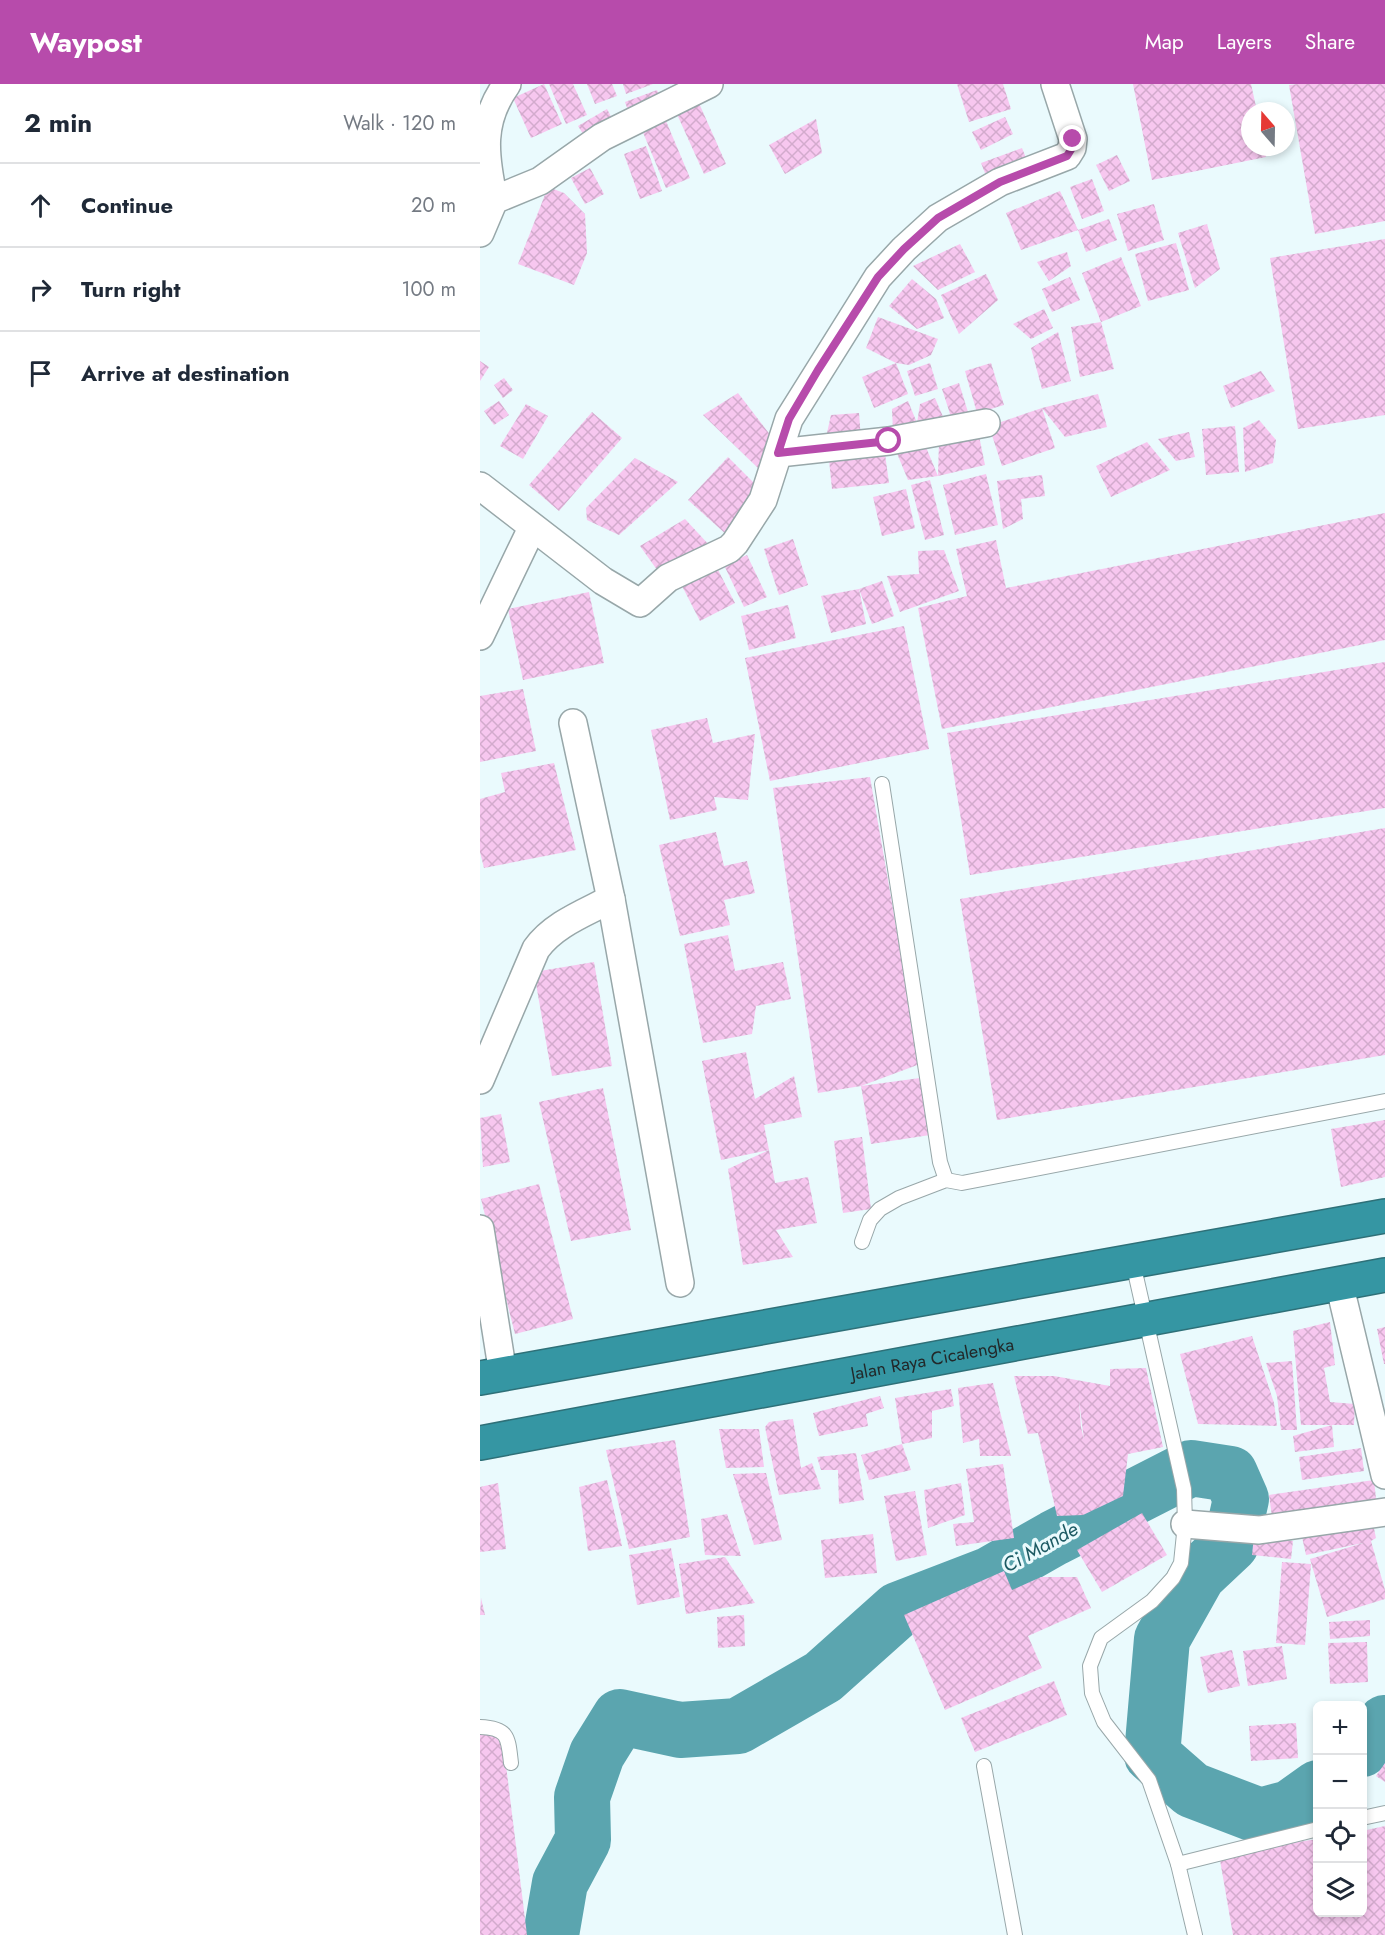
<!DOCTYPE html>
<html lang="en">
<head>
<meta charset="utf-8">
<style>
	body { margin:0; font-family:Jost,sans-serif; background:#f6f6f7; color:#1f2937 }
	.controls { position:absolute; right:18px; bottom:18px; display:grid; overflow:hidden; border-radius:9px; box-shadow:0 3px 9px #0003 }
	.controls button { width:54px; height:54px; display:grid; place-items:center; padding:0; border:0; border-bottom:2px solid #e0e1e3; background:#fff; color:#1f2937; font:30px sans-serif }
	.compass { position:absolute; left:761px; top:18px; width:54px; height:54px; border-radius:50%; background:#fff; box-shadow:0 3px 9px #0003; rotate:340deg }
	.stop { position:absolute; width:18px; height:18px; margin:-14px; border:4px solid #b74bab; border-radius:50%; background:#fff }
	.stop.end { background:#b74bab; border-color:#fff; box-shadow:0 2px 6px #0008 }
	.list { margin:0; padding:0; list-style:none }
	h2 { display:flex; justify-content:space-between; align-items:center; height:78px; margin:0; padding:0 24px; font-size:26px }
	h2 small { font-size:20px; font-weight:400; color:#747a83 }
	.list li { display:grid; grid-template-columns:39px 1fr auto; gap:18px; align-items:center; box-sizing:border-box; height:84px; padding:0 24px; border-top:2px solid #e0e1e3 }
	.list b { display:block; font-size:22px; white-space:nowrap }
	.list em { font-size:20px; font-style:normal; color:#747a83 }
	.icon { flex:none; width:33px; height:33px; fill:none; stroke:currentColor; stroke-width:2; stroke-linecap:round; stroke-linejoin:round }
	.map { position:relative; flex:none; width:905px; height:1851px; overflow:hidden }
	header { display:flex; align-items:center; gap:36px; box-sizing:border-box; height:84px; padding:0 30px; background:#b74bab; color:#fff }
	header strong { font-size:28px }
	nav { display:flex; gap:33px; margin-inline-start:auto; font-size:21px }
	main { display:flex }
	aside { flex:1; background:#fff }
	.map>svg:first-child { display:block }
</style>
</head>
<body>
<header>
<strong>Waypost</strong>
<nav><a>Map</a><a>Layers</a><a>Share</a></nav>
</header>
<main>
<aside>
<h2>2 min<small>Walk · 120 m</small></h2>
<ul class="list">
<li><svg class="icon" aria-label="ahead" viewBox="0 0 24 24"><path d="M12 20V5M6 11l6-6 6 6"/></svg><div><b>Continue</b></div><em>20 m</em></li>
<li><svg class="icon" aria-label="right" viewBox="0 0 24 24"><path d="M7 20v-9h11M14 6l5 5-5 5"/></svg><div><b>Turn right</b></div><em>100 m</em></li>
<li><svg class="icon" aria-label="arrive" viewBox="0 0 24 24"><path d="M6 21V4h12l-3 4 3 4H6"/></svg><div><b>Arrive at destination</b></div></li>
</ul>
</aside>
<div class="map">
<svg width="905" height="1851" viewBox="0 0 905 1851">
	<defs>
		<pattern id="building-cross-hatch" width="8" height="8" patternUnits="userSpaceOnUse" patternTransform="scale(1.5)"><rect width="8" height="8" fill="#f7c7ef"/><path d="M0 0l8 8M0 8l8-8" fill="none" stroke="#d3abcd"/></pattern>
	</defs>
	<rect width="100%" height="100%" fill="#eafafd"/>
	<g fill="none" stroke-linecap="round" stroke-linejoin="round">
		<g stroke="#5ba5af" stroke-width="56">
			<path d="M882 1665 905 1639"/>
			<path d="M71 1851 80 1799 103 1756 102 1713 117 1670 140 1633 200 1646 258 1642 343 1593 418 1526 509 1491 574 1454 711 1384 750 1390 761 1415 751 1460 718 1491 682 1555 672 1671 712 1706 780 1732 810 1724 838 1704"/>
		</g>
	</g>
	<g fill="url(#building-cross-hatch)" fill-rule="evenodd">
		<path d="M64 0 82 40 51 54 33 14Z"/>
		<path d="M69 0H93L107 31 86 40Z"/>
		<path d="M107 0H132L137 12 115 20Z"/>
		<path d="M143 0H173L146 10Z"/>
		<path d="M477 0H523L531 25 489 38Z"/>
		<path d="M653 0H771L777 27H770V63H784L786 73 672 96Z"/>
		<path d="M818 0H905V137L835 150 809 1Z"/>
		<path d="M177 6 183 22 151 35 145 18Z"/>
		<path d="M218 17 246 80 224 90 196 28Z"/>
		<path d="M127 25 135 40 107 56 98 42Z"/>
		<path d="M525 33 533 50 501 66 492 48Z"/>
		<path d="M336 35 342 69 305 90 289 61Z"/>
		<path d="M186 37 210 94 186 104 162 46Z"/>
		<path d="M166 62 182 107 160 115 144 70Z"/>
		<path d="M542 64 548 79 507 94 501 79Z"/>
		<path d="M637 71 650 97 629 107 616 81Z"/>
		<path d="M110 84 124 110 105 120 91 94Z"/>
		<path d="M612 95 624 127 602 135 590 103Z"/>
		<path d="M68 103 84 109 105 130 107 169 94 201 38 180Z"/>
		<path d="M580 107 598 146 629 135 637 156 606 168 598 146 541 166 526 129Z"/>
		<path d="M674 120 684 156 648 167 637 130Z"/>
		<path d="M727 140 740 185 715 204 698 149Z"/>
		<path d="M905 155V331L818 345 790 174Z"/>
		<path d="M696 159 709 206 668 217 655 170Z"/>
		<path d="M480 160 495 188 458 206 433 182Z"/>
		<path d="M587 168 591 182 569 197 557 178Z"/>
		<path d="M641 173 661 222 621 238 602 189Z"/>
		<path d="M506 190 518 216 479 250 461 211Z"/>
		<path d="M590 193 600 216 572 228 562 205Z"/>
		<path d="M432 195 456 215 464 234 437 245 409 222Z"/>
		<path d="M564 225 573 244 551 255 533 240Z"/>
		<path d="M398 233 458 255 451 271 429 281 416 279 428 310 394 324 382 293 416 279 386 264Z"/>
		<path d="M621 238 634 285 600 293 591 243Z"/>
		<path d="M578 248 591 297 562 305 551 264Z"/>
		<path d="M0 277 9 283 0 297Z"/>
		<path d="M450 279 458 305 435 312 427 287Z"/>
		<path d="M511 279 524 321 497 329 485 287Z"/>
		<path d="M781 287 795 307 751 324 743 302Z"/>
		<path d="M24 294 33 306 23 314 14 301Z"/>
		<path d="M479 299 488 328 471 333 462 305Z"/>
		<path d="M258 309 295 357 279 385 223 331Z"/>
		<path d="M618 310 627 343 585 353 562 324 575 364 522 382 509 342 562 324Z"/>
		<path d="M455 314 464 335 437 339 440 320Z"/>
		<path d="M19 317 29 331 14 341 4 327Z"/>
		<path d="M428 317 437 339 413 347 412 325Z"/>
		<path d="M46 320 68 332 43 375 20 362Z"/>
		<path d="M112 328 142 354 79 427 49 401Z"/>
		<path d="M379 329 381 355 345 358 351 331Z"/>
		<path d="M779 336 796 356 793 379 765 388 763 344Z"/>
		<path d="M755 342 759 388 726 391 722 345Z"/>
		<path d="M498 347 505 381 458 392 428 396 416 367 443 356 458 392 459 356Z"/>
		<path d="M709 348 715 373 696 377 678 355Z"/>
		<path d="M667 358 690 386 631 413 616 382Z"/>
		<path d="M405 370 409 399 352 405 349 376Z"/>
		<path d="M248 373 277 402 248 452 208 416Z"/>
		<path d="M155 374 198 398 139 451 107 436 106 424Z"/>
		<path d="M506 390 518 441 475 451 463 401Z"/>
		<path d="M562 391 565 412 541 415 543 435 523 445 517 397Z"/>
		<path d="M450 396 464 451 445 456 431 401Z"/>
		<path d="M426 405 435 444 402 452 393 413Z"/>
		<path d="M905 429V556L462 645 438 524 487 512 476 465 516 456 526 504Z"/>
		<path d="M205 435 231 463 180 490 160 462Z"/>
		<path d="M313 455 328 501 299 511 284 465Z"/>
		<path d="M464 466 479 507 420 528 407 492 439 490 438 467Z"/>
		<path d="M267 471 287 513 264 523 244 481Z"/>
		<path d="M236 482 255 519 220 537 201 500Z"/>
		<path d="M402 497 414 532 392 540 379 505Z"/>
		<path d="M379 505 386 540 351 549 341 512Z"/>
		<path d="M109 508 124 579 43 596 28 525Z"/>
		<path d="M308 521 316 554 269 566 261 532Z"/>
		<path d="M424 542 449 665 290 697 265 574Z"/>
		<path d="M905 578V724L490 791 467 649Z"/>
		<path d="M43 605 56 667 0 678V612Z"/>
		<path d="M227 634 233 659 275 650 268 716 234 713 237 726 190 736 171 646Z"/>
		<path d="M74 679 96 766 4 784 0 768V715L25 708 21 689Z"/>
		<path d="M390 693 440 980 381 1002 440 994 450 1051 391 1060 381 1002 338 1009 293 704Z"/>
		<path d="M905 744V971L517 1036 480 815Z"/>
		<path d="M236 748 244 782 267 777 275 809 244 816 250 841 200 852 179 761Z"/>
		<path d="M248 851 255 887 303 878 311 915 276 922 272 950 223 959 204 860Z"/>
		<path d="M114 878 132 982 72 992 54 888Z"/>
		<path d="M266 968 275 1015 314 992 322 1033 284 1041 289 1066 241 1076 222 977Z"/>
		<path d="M123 1004 151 1146 91 1157 59 1018Z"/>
		<path d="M21 1030 30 1078 3 1083 0 1034Z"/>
		<path d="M905 1036V1093L861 1103 851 1045Z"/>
		<path d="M382 1053 391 1125 363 1129 354 1057Z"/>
		<path d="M289 1066 295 1099 328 1093 337 1139 296 1146 313 1173 263 1181 248 1085Z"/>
		<path d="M59 1100 93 1235 35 1250 1 1115Z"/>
		<path d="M850 1238 855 1281 844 1284 850 1318 875 1320 874 1341H852L854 1363 815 1368 813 1352 852 1341H821L813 1247Z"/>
		<path d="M905 1243V1280H904L897 1245Z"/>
		<path d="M772 1252 794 1319 797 1342 718 1340 700 1270Z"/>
		<path d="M812 1277 817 1346H801L797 1312 786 1279Z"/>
		<path d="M666 1284 683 1363 648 1370 643 1412 603 1431 577 1432 558 1349 548 1350 534 1292H574L630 1302V1285ZM599 1316 604 1356 601 1343Z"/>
		<path d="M513 1299 531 1372H500L499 1355 483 1359 478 1304Z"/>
		<path d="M471 1305 474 1322 452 1327V1354L422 1360 431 1386 389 1396 381 1371 422 1360 415 1314Z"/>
		<path d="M400 1312 404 1324 386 1330 388 1342 339 1352 333 1329Z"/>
		<path d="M313 1335 321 1384 332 1379 341 1405 299 1411 285 1343 289 1338Z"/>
		<path d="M239 1345H279L284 1383 246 1384Z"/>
		<path d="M195 1356 210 1453 149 1465 126 1366Z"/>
		<path d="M881 1364 884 1387 822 1396 819 1373Z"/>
		<path d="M376 1369 384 1416 359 1420 358 1386H341L337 1373Z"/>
		<path d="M523 1380 534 1454 476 1462 473 1440 494 1438 486 1385Z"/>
		<path d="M286 1389 302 1456 274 1461 253 1390Z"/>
		<path d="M127 1396 142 1462 108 1467 99 1403Z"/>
		<path d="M894 1396 897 1424 793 1440 789 1411Z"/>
		<path d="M18 1399 26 1465 0 1468V1403Z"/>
		<path d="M481 1399 485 1431 448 1444 444 1406Z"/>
		<path d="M435 1407 447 1471 416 1477 404 1412Z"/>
		<path d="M662 1429 687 1471 622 1508 597 1466Z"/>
		<path d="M247 1430 261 1472 225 1471 221 1435Z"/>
		<path d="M892 1435 896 1454 891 1457 905 1506V1515L847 1533 830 1475 883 1459 826 1471 822 1453Z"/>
		<path d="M393 1450 397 1489 345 1494 341 1456Z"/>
		<path d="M774 1452 813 1457 811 1475 772 1471Z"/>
		<path d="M191 1464 200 1513 157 1521 149 1471Z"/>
		<path d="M245 1473 275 1519 206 1530 199 1480Z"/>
		<path d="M802 1478 831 1480 825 1561 796 1559Z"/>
		<path d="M524 1487 532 1506 561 1493H597L611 1524 548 1552 562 1584 465 1626 424 1531Z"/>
		<path d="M1 1514 5 1531H0Z"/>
		<path d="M264 1531 265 1562 238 1564 237 1533Z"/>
		<path d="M890 1536V1552L850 1555 849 1538Z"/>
		<path d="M887 1558 888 1598 850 1600 848 1559Z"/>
		<path d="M802 1562 807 1595 768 1602 763 1567Z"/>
		<path d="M752 1566 760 1602 728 1609 720 1573Z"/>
		<path d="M574 1597 587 1631 495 1668 481 1634Z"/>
		<path d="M816 1639 818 1674 771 1677 769 1642Z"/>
		<path d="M22 1649 47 1851H0V1651Z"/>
		<path d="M905 1679V1698L896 1692Z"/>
		<path d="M905 1742V1851H753L740 1776 780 1764 837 1755 838 1828H882V1747Z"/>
	</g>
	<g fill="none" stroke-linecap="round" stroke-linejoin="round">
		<defs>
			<g id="lane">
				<path d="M402 700 460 1078 466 1096"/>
				<path d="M382 1158 390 1136 400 1125 419 1114 466 1096 482 1099 905 1017"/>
				<path d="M653 1179 704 1405 705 1440 701 1479 693 1494 672 1517 621 1554 610 1582 612 1609 624 1638 669 1696 698 1780 715 1851"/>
				<path d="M0 1643C29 1644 28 1654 31 1679"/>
				<path d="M504 1682 535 1851"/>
				<path d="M882 1734 905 1729"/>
				<path d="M698 1780 838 1745"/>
			</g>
			<g id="street">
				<path d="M14 116C4 70 0 37 27 0"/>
				<path d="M0 149 14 116 60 97 122 53 229 0"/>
				<path d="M299 369 409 357 506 339"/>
				<path d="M0 402 123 497 160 519 188 494 249 465 255 459 283 416 309 335 398 193 424 165 458 134 520 98 587 72 592 64 593 55 575 0"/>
				<path d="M0 552 52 444"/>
				<path d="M93 639 131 815 200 1199"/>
				<path d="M0 996 56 865C74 840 105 829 131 815"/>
				<path d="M0 1145 23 1290"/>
				<path d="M859 1199 905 1391"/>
				<path d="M705 1440 779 1446 905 1428"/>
			</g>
			<g id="highway">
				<path d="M0 1294 905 1132"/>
				<path id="s1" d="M0 1359 905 1191"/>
			</g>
		</defs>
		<use href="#lane" stroke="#98a7a9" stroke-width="16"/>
		<use href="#street" stroke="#98a7a9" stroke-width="30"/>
		<use href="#highway" stroke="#2e7078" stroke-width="36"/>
		<use href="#lane" stroke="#fff" stroke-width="14"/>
		<use href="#street" stroke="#fff" stroke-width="27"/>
		<use href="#highway" stroke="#3596a3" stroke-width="33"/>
	</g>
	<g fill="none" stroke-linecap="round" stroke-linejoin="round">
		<path stroke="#b74bab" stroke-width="8" d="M409 357 298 369 309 335 338 286 398 193 424 165 458 134 520 98 587 72 592 64 593 55"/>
	</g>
	<g text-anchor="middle" stroke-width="6" stroke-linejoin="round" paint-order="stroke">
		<g font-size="18" fill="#222829" stroke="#eafafd">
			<text dy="6" stroke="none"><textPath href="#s1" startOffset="460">Jalan Raya Cicalengka</textPath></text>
		</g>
		<g font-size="20" font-style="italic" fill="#1d5a63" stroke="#eafafd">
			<text transform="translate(560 1463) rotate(-29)" y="7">Ci Mande</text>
		</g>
	</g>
</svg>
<div class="controls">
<button>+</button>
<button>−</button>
<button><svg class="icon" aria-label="locate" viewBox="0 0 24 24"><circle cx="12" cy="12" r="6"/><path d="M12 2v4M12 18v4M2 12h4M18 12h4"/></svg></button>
<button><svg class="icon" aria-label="layers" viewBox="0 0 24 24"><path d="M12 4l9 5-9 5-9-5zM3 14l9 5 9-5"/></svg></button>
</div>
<svg class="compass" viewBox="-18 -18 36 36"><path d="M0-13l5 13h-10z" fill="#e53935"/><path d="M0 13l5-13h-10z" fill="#747a83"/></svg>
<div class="stop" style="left:409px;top:357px"></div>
<div class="stop end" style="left:593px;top:55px"></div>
</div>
</main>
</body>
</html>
